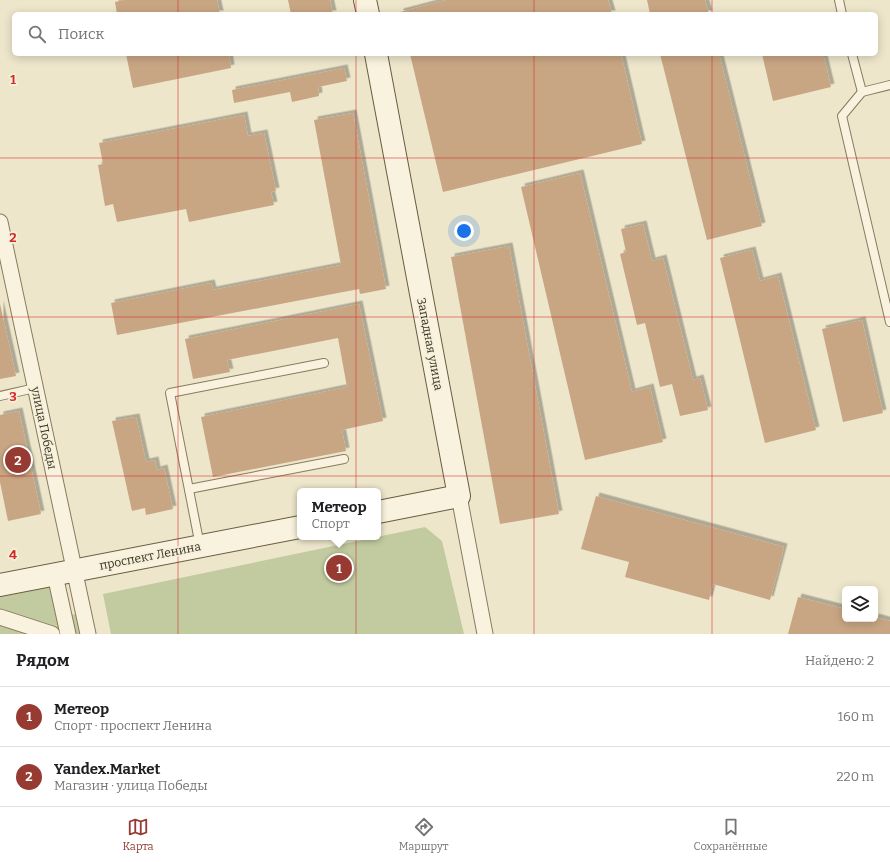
<!DOCTYPE html>
<html lang="ru">
<head>
<meta charset="utf-8">
<style>
	body { margin:0; font-family:Bitter,serif; background:#f6f6f6; color:#202124 }
	.controls { position:absolute; right:12px; bottom:12px; display:grid; overflow:hidden; border-radius:6px; box-shadow:0 2px 10px #0003 }
	.controls button { width:36px; height:36px; display:grid; place-items:center; padding:0; border:0; border-bottom:1px solid #e0e0e0; background:#fff; color:#202124; font:20px sans-serif }
	.you { position:absolute; left:464px; top:231px; width:14px; height:14px; margin:-10px; border:3px solid #fff; border-radius:50%; background:#1a73e8; box-shadow:0 0 0 6px #1a73e833 }
	.badge { display:grid; place-items:center; width:26px; height:26px; border-radius:50%; background:#963a32; color:#fff; font-size:13px; font-weight:700 }
	.pin { position:absolute; translate:-50% -50%; border:2px solid #fff; box-shadow:0 1px 4px #0006 }
	.popup { position:absolute; left:297px; top:488px; width:84px; height:52px; box-sizing:border-box; display:grid; place-content:center; border-radius:6px; background:#fff; filter:drop-shadow(0 1px 3px #0005); font-size:13px; white-space:nowrap; color:#757577 }
	.popup b { font-size:15px; color:#202124 }
	.popup::after { content:''; position:absolute; left:50%; top:100%; margin-left:-8px; border:8px solid transparent; border-top-color:#fff }
	.list { margin:0; padding:0; list-style:none }
	h2 { display:flex; justify-content:space-between; align-items:center; height:52px; margin:0; padding:0 16px; font-size:17px }
	h2 small { font-size:13px; font-weight:400; color:#757577 }
	.list li { display:grid; grid-template-columns:26px 1fr auto; gap:12px; align-items:center; box-sizing:border-box; height:60px; padding:0 16px; border-top:1px solid #e0e0e0 }
	.list b { display:block; font-size:15px; white-space:nowrap }
	.list p { margin:0; font-size:13px; white-space:nowrap; color:#757577 }
	.list em { font-size:13px; font-style:normal; color:#757577 }
	.icon { flex:none; width:22px; height:22px; fill:none; stroke:currentColor; stroke-width:2; stroke-linecap:round; stroke-linejoin:round }
	.map { position:relative; flex:none; width:890px; height:634px; overflow:hidden }
	.search { position:absolute; background:#fff; box-shadow:0 2px 10px #0003; left:12px; right:12px; top:12px; height:44px; display:flex; align-items:center; gap:10px; box-sizing:border-box; padding:0 14px; border-radius:6px; color:#757577; font-size:15px }
	.sheet { height:172px; background:#fff }
	nav { display:flex; justify-content:space-around; align-items:center; box-sizing:border-box; height:56px; border-top:1px solid #e0e0e0; background:#fff; font-size:11px; color:#757577 }
	nav a { display:grid; justify-items:center; gap:2px }
	nav .on { color:#963a32 }
	.map>svg:first-child { display:block }
</style>
</head>
<body>
<div class="map">
<svg width="890" height="634" viewBox="0 0 890 634">
	<defs>
		<filter id="shadow"><feDropShadow dx="3.5" dy="-3.5" stdDeviation="0" flood-color="#0004"/></filter>
	</defs>
	<rect width="100%" height="100%" fill="#ede6cb"/>
	<g fill="#c2cb9f">
		<path d="M425 527 442 541 464 634H111L103 594Z"/>
		<path d="M50 587 59 631 0 611V597Z"/>
		<path d="M76 614 80 634H72L68 615Z"/>
		<path d="M0 618 47 634H0Z"/>
	</g>
	<g fill="#c9a683" filter="url(#shadow)">
		<path d="M125 0H217L220 14H117L115 2Z"/>
		<path d="M288 0H330L333 14H291Z"/>
		<path d="M446 0H608L612 14H400V12Z"/>
		<path d="M647 0H705L709 14H650Z"/>
		<path d="M126 54H229L231 68 133 88Z"/>
		<path d="M410 54H621L642 144 443 192Z"/>
		<path d="M660 54H719L762 226 707 240Z"/>
		<path d="M762 54H823L831 87 773 101Z"/>
		<path d="M344 68 347 81 318 87 319 96 292 102 290 92 234 103 232 90Z"/>
		<path d="M353 113 386 289 360 294 359 289 117 335 111 303 211 283 213 290 341 265 314 120Z"/>
		<path d="M244 115 248 136 264 133 276 191 271 192 274 205 189 222 186 209 117 222 113 204 105 206 98 165 103 164 99 143Z"/>
		<path d="M580 173 632 392 650 387 663 442 585 460 521 187Z"/>
		<path d="M643 224 652 261 663 258 693 380 700 378 708 410 680 416 672 384 660 387 645 323 637 325 620 254 626 252 621 229Z"/>
		<path d="M509 246 559 514 500 524 451 257Z"/>
		<path d="M752 250 760 281 778 276 816 430 765 443 720 258Z"/>
		<path d="M0 304 16 376 0 379Z"/>
		<path d="M359 304 383 421 342 430 346 451 213 477 201 417 347 387 338 338 227 360 230 372 193 379 185 339Z"/>
		<path d="M862 320 883 413 843 422 822 329Z"/>
		<path d="M19 411 41 514 8 521 0 482V415Z"/>
		<path d="M136 417 146 462 155 460 157 470 164 468 173 509 146 515 145 508 132 511 112 421Z"/>
		<path d="M596 496 784 547 770 600 713 584 709 600 625 577 629 562 581 549Z"/>
		<path d="M798 597 845 609V619H875V617L890 621V634H788Z"/>
	</g>
	<g fill="none" stroke-linecap="round" stroke-linejoin="round">
		<defs>
			<g id="lane">
				<path d="M839 0 842 14"/>
				<path d="M852 54 862 92"/>
				<path d="M890 85 862 92 842 116 890 322"/>
				<path d="M0 396 35 388"/>
				<path d="M189 489 344 459"/>
				<path d="M200 546 170 393 324 363"/>
			</g>
			<g id="street">
				<path d="M0 222 88 634"/>
				<path d="M459 496 485 634"/>
				<path d="M57 584 68 634"/>
				<path d="M0 617 52 634"/>
			</g>
			<g id="secondary">
				<path d="M365 0 368 14"/>
				<path d="M376 54 459 496 378 512"/>
				<path d="M0 585 300 527"/>
			</g>
		</defs>
		<use href="#lane" stroke="#897a5f" stroke-width="10"/>
		<use href="#street" stroke="#897a5f" stroke-width="17"/>
		<use href="#secondary" stroke="#6c5b42" stroke-width="24"/>
		<use href="#lane" stroke="#f8f2de" stroke-width="8"/>
		<use href="#street" stroke="#f8f2de" stroke-width="15"/>
		<use href="#secondary" stroke="#f8f2de" stroke-width="22"/>
	</g>
	<path fill="none" stroke="#d62828" stroke-width="1" stroke-opacity="0.55" d="M178 0V14M356 0V14M534 0V14M712 0V14M178 54V634M356 54V634M534 54V634M712 54V634M0 158H890M0 317H890M0 476H890"/>
	<g text-anchor="middle" stroke-width="3.5" stroke-linejoin="round" paint-order="stroke">
		<g font-size="12" fill="#3b3022" stroke="#f5f0da">
			<text transform="translate(430 344) rotate(79)" y="4">Западная улица</text>
			<text transform="translate(44 428) rotate(78)" y="4">улица Победы</text>
			<text transform="translate(150 556) rotate(-11)" y="4">проспект Ленина</text>
		</g>
	</g>
	<g font-size="13" text-anchor="middle" font-weight="bold" fill="#d62828" stroke="#f5f0da" stroke-width="3.5" stroke-linejoin="round" paint-order="stroke">
		<text x="13" y="84">1</text>
		<text x="13" y="242">2</text>
		<text x="13" y="401">3</text>
		<text x="13" y="559">4</text>
	</g>
</svg>
<div class="controls">
<button><svg class="icon" aria-label="layers" viewBox="0 0 24 24"><path d="M12 4l9 5-9 5-9-5zM3 14l9 5 9-5"/></svg></button>
</div>
<div class="you"></div>
<div class="pin badge" style="left:339px;top:568px">1</div>
<div class="popup"><b>Метеор</b>Спорт</div>
<div class="pin badge" style="left:18px;top:460px">2</div>
<div class="search"><svg class="icon" aria-label="search" viewBox="0 0 24 24"><circle cx="10" cy="10" r="6"/><path d="M15 15l6 6"/></svg>Поиск</div>
</div>
<section class="sheet">
<h2>Рядом<small>Найдено: 2</small></h2>
<ul class="list">
<li><span class="badge">1</span><div><b>Метеор</b><p>Спорт · проспект Ленина</p></div><em>160 m</em></li>
<li><span class="badge">2</span><div><b>Yandex.Market</b><p>Магазин · улица Победы</p></div><em>220 m</em></li>
</ul>
</section>
<nav>
<a class="on"><svg class="icon" aria-label="map" viewBox="0 0 24 24"><path d="M3 6l6-2 6 2 6-2v14l-6 2-6-2-6 2zM9 4v14M15 6v14"/></svg>Карта</a>
<a><svg class="icon" aria-label="directions" viewBox="0 0 24 24"><path d="M12 3l9 9-9 9-9-9zM9 14v-3h6M13 9l2 2-2 2"/></svg>Маршрут</a>
<a><svg class="icon" aria-label="saved" viewBox="0 0 24 24"><path d="M7 4h10v16l-5-4-5 4z"/></svg>Сохранённые</a>
</nav>
</body>
</html>
